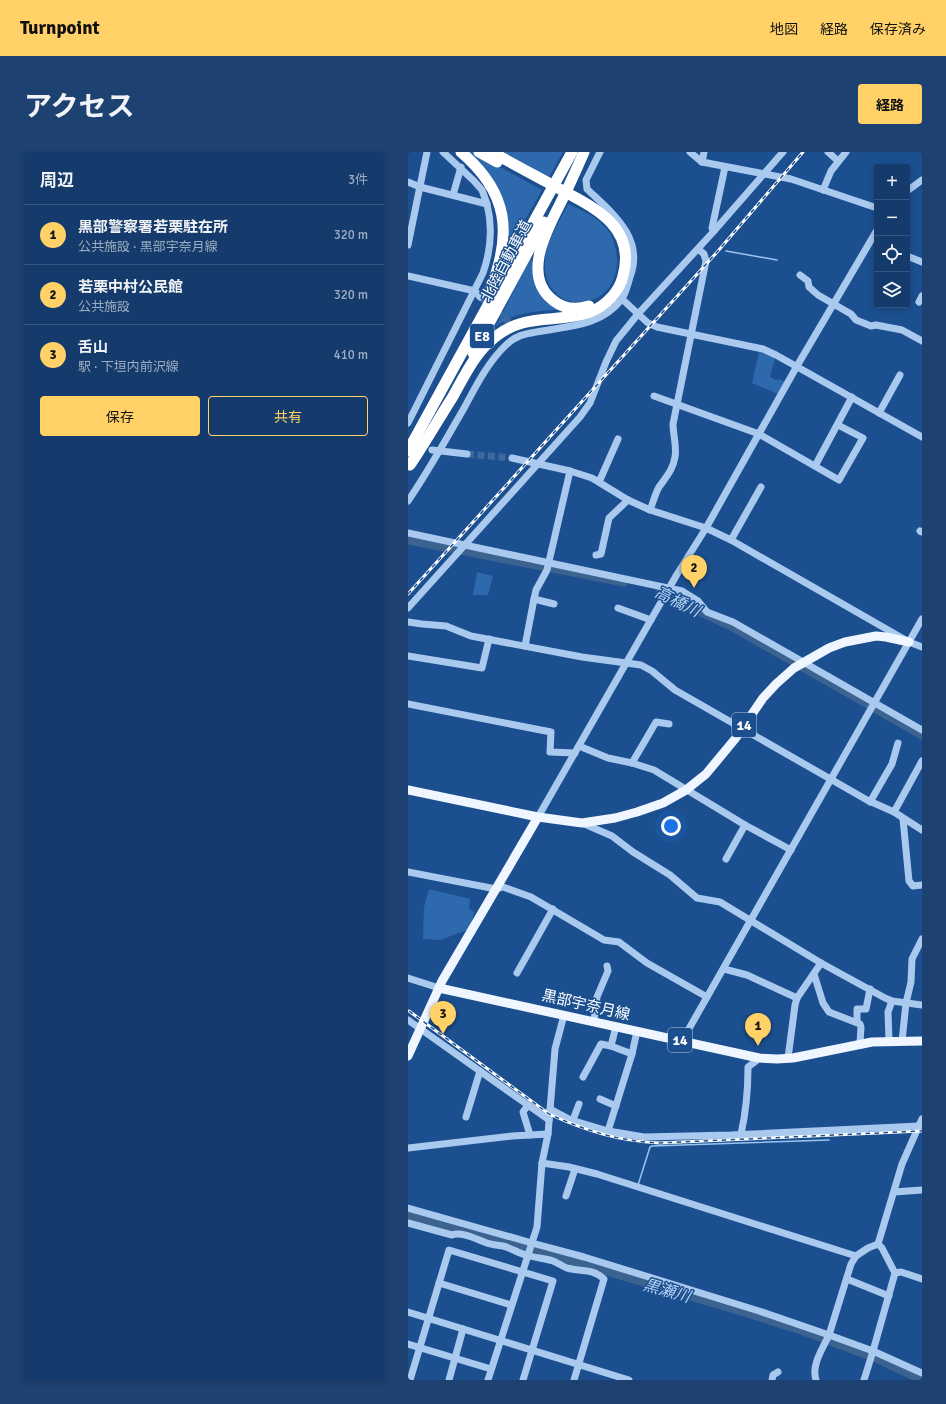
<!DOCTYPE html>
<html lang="ja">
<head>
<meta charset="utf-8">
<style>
	body { margin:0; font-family:Signika,"Noto Sans JP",sans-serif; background:#1d4271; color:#f1f3f6 }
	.controls { position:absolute; right:12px; top:12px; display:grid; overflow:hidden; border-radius:4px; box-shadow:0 2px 6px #0003 }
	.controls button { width:36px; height:36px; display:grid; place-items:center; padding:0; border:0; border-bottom:1px solid #33557e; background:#143b6b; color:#f1f3f6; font:20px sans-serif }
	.you { position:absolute; left:263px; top:674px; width:14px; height:14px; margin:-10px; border:3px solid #fff; border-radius:50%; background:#1a73e8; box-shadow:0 0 0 6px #1a73e833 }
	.badge { display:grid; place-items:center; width:26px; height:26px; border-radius:50%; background:#ffd166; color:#111; font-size:13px; font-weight:700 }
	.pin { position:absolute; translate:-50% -33px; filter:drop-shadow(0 1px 2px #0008) }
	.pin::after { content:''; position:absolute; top:21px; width:14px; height:12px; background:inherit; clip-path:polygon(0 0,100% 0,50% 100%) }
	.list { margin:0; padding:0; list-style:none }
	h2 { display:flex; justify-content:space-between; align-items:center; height:52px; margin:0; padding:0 16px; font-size:17px }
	h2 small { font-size:13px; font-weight:400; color:#9dadc1 }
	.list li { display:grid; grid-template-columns:26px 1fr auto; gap:12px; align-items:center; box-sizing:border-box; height:60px; padding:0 16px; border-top:1px solid #33557e }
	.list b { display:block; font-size:15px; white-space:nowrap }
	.list p { margin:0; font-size:13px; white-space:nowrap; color:#9dadc1 }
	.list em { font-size:13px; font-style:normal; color:#9dadc1 }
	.actions { display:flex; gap:8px; padding:12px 16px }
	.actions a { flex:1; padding:9px 0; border:1px solid #ffd166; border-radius:4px; text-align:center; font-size:14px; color:#ffd166 }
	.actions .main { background:#ffd166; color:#111 }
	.icon { flex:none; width:22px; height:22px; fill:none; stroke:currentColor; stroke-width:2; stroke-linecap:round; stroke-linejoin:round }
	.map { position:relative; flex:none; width:514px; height:1228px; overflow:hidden; border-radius:4px }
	header { display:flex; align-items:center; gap:24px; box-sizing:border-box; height:56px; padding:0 20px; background:#ffd166; color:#111 }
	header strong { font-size:19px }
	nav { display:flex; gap:22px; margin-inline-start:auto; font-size:14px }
	.intro { display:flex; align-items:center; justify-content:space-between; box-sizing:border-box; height:96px; padding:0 24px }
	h1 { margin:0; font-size:28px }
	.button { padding:10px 18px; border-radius:4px; background:#ffd166; color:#111; font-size:14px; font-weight:700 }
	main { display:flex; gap:24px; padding:0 24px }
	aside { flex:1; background:#143b6b; border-radius:4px; box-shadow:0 2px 6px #0003 }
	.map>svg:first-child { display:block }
</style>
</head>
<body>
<header>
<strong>Turnpoint</strong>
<nav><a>地図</a><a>経路</a><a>保存済み</a></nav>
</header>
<div class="intro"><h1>アクセス</h1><a class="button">経路</a></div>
<main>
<aside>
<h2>周辺<small>3件</small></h2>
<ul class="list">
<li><span class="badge">1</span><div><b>黒部警察署若栗駐在所</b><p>公共施設 · 黒部宇奈月線</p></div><em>320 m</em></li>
<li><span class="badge">2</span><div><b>若栗中村公民館</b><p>公共施設</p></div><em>320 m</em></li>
<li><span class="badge">3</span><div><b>舌山</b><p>駅 · 下垣内前沢線</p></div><em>410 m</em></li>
</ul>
<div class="actions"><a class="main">保存</a><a>共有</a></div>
</aside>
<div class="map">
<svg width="514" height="1228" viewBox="0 0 514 1228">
	<rect width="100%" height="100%" fill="#1b4f8f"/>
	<g fill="#2e69ad">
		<path d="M59 0H65L134 38 97 103C95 80 97 50 86 30 80 18 69 9 59 0Z"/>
		<path d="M96 0H155L141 25 113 11Z"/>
		<path d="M160 52C173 58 186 63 196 74 203 80 206 89 208 98 210 109 209 121 204 131 191 155 154 158 141 132 135 120 136 104 141 91 145 79 154 64 160 52Z"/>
		<path d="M123 104 129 133 139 151 154 157C137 159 117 159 102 166 97 168 93 171 88 174Z"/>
		<path d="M351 200 367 206 362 225 368 228 371 227 377 230 370 242 344 231Z"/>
		<path d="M69 420 85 424 80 443H65Z"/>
		<path d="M21 737 62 747 61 757 66 760 62 777 32 788 15 787 16 755Z"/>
	</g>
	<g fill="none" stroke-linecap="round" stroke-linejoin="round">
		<g stroke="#9cc4f0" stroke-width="1.5">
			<path d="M318 99 369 108"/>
			<path d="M230 1033 242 995 244 994 421 988"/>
		</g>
		<g stroke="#3c6290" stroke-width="9">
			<path d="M0 388 216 430"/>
			<path d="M252 437 267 444 278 453 325 475 514 583"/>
			<path d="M0 1063 162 1108 336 1160 393 1178 468 1206 504 1223 514 1226"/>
		</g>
		<g stroke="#3d69a0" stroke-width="7" stroke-dasharray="7 3.5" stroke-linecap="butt">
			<path d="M72 145 108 176"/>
			<path d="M59 302 104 306"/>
		</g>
		<g stroke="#a9c9ee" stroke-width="7">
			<path d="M35 0 66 29 74 38 79 52"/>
			<path d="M282 0 294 10 383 27 469 56"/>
			<path d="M420 0 430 9"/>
			<path d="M294 10 296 0"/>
			<path d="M0 30 12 35 79 52C85 76 83 98 75 121L0 271"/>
			<path d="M415 38 423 19 438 0"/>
			<path d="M499 39 514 28"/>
			<path d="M45 43 53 15"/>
			<path d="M306 79 304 76 317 15"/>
			<path d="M0 93 19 0"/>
			<path d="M499 104 514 110"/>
			<path d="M392 123 400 129 401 135 410 143 443 162 448 168 463 174 468 173 494 178 514 189"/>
			<path d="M0 124 67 139 72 145"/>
			<path d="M214 147 240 171 249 175 355 197 368 203 514 285"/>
			<path d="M511 150 514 144"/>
			<path d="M246 244 351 282 431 328 455 286 430 273"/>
			<path d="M471 261 492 223"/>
			<path d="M24 298 59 302"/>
			<path d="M104 306 162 319 184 326 220 348 242 358 298 376 323 388 501 490 514 495"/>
			<path d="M407 314 444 245"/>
			<path d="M191 330 210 287"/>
			<path d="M0 349C20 320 37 289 55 258 67 236 79 211 98 193 107 184 116 182 128 180 158 174 192 175 213 148 218 142 220 132 222 125 237 86 204 61 179 37L178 28 192 0"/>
			<path d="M242 358C245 351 247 342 251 335 258 325 265 318 267 305 269 294 265 283 265 272L298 109 296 102 290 97"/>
			<path d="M512 379 514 380"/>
			<path d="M0 381 274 439 290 449 299 460 325 470 514 578"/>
			<path d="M323 388 353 335"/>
			<path d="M188 403 193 402 201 366 220 348"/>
			<path d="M126 447 128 438 139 418 162 319"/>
			<path d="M0 456 172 265 182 251 198 210 208 189 230 162 306 79 375 0"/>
			<path d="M210 456 243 468"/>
			<path d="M0 470 14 472 38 474 63 484 174 505 233 513 244 519 267 538 459 648 486 660 514 678"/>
			<path d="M117 494 126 447 146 452"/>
			<path d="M0 504 74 516 81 487"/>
			<path d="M0 552 143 580 142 600 167 601"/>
			<path d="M171 594 200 606 224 611 246 618 337 673"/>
			<path d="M224 611 248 570 261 572"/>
			<path d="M462 650 484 612 490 591"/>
			<path d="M486 660 514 609"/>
			<path d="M130 665 268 424 298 376 389 214 469 78"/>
			<path d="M495 667 501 729 505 734 514 733"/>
			<path d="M174 671 204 684 225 700 262 723 289 746 312 750 413 811 477 846 484 849 514 853"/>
			<path d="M318 707 337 673 383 698"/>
			<path d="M0 720 88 737 95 735 123 745 196 788 211 790 239 811 299 845"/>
			<path d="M316 817 339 823 389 846 413 811"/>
			<path d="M109 821 145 757"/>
			<path d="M406 822 415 851 421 860 452 872 453 875 452 891"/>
			<path d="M0 826 31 836"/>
			<path d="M156 863 147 897 140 982 134 1011 161 1015 189 1022 448 1104 460 1096 470 1092 494 1012 514 967"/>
			<path d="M0 868 141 968"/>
			<path d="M186 869 189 845 200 819 199 814"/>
			<path d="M449 870V857H458L462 837"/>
			<path d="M274 889 514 467"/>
			<path d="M481 889 480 860 484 849"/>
			<path d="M494 889 498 851 503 830 504 807 514 787"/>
			<path d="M224 902 229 879"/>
			<path d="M380 906 387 853 389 846"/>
			<path d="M175 925 193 892 203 894"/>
			<path d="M192 947 208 954"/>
			<path d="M120 953 115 960 122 983"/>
			<path d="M142 957 163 968 200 979 236 985 323 983 511 974"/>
			<path d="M58 965 72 919"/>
			<path d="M165 968 171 952"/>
			<path d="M200 979 224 902 203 894 208 874"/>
			<path d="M333 982C338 960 340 938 340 915L348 909V906"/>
			<path d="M0 996 104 984 140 982"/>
			<path d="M486 1040 514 1038"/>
			<path d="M158 1044 167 1017"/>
			<path d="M0 1056 124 1091 176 1105 351 1159 421 1183C415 1196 403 1213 408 1228"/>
			<path d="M0 1071 44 1083C54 1079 70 1088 79 1091 84 1093 90 1093 95 1094 103 1096 110 1101 118 1103 127 1106 136 1106 145 1109 150 1111 154 1114 159 1116 174 1120 184 1116 196 1127L166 1228"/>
			<path d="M448 1104 443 1112 421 1183 465 1199 487 1121 474 1096 470 1092"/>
			<path d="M487 1121 493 1120 514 1127"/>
			<path d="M439 1127 481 1144"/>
			<path d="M31 1131 103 1153"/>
			<path d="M0 1160 221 1228"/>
			<path d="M0 1192 83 1217"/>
			<path d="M2 1228 41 1098 145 1129 115 1228"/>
			<path d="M41 1228 55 1177"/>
			<path d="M80 1228 129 1075 134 1011"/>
			<path d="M364 1228 365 1223 370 1220"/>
			<path d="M456 1228 465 1199 514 1221"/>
		</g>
		<g stroke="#f0f6ff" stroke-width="9">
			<path d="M0 638 130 665 174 671 207 666 229 660 255 651 278 638 298 622 327 587 355 546 368 532 386 516 421 496 437 490 468 484 478 485 501 490"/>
			<path d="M31 836 351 906 369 907 385 906 464 890 514 889"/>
			<path d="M0 904 34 829 130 665"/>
		</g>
		<g stroke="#fff" stroke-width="11">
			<path d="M53 0C100 40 105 81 82 138"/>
			<path d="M71 0 89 10"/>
			<path d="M176 0C169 16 162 32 154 48 140 76 112 124 146 149 156 157 168 158 181 154"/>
			<path d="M65 201 136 70"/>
			<path d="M0 299 164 0"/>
			<path d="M2 313C17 291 30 268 44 246 56 225 67 200 87 185 118 160 149 172 182 160 198 154 211 140 215 124 229 73 183 54 148 35 126 23 105 12 84 0"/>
		</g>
		<defs>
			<g id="rail">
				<path d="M0 442 310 99 395 0"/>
				<path d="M1 859 141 962C178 979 211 989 251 991L514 979"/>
			</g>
		</defs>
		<use href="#rail" stroke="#fff" stroke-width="3"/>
		<use href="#rail" stroke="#1b4f8f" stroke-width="1.5" stroke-dasharray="4.5" stroke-linecap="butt"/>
	</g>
	<g text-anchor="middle" stroke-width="3" stroke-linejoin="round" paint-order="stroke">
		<g fill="#1b4f8f" stroke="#bbcadd" stroke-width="1">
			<rect x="62" y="172" width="24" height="24" rx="3"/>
			<rect x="324" y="561" width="24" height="24" rx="3"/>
			<rect x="260" y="876" width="24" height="24" rx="3"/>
		</g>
		<g font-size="14" font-weight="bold" fill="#fff">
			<text x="74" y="189">E8</text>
			<text x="336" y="578">14</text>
			<text x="272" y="893">14</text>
		</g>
		<g font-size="15" fill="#fff" stroke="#1b4f8f">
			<text transform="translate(98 109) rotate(-62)" y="5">北陸自動車道</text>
			<text transform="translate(178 853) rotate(13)" y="5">黒部宇奈月線</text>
		</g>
		<g font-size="16" font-style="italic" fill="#b5d3f5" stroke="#1b4f8f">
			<text transform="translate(270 449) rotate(26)" y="6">高橋川</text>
			<text transform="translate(259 1138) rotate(16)" y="6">黒瀬川</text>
		</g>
	</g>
</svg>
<div class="controls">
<button>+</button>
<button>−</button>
<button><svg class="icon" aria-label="locate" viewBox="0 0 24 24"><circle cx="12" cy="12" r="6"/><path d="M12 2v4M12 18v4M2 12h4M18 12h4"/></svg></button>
<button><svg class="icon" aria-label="layers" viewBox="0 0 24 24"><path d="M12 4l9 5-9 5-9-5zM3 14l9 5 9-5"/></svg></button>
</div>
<div class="you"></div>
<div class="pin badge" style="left:350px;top:894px">1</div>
<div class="pin badge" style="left:286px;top:436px">2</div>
<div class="pin badge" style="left:35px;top:882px">3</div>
</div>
</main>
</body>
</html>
